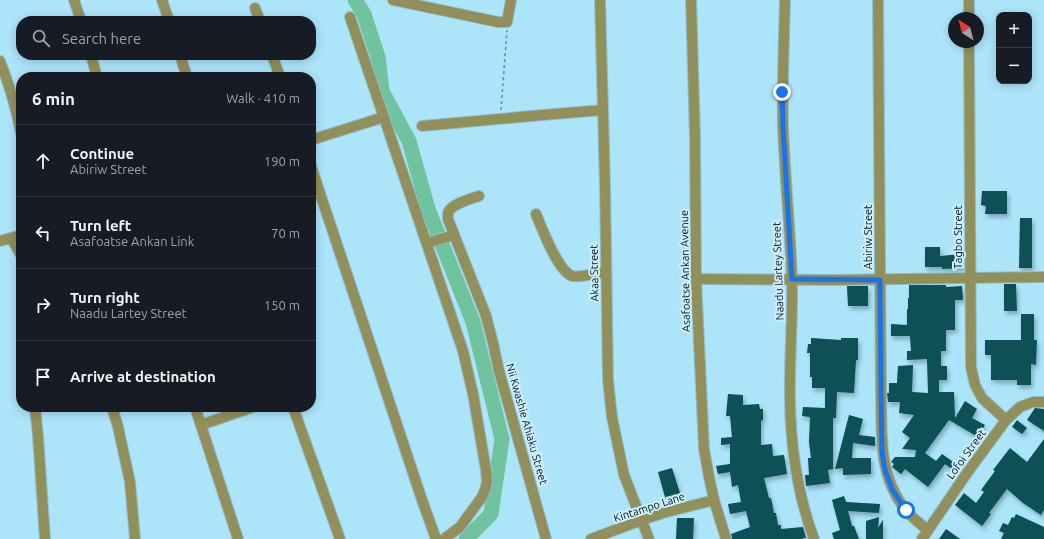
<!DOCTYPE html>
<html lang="en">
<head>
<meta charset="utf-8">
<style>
	body { margin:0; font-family:Ubuntu,sans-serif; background:#20242c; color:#f1f3f6 }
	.controls { position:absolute; right:12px; top:12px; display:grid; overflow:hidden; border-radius:8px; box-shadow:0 2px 10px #0003 }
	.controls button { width:36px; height:36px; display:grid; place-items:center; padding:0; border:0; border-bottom:1px solid #363941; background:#171b24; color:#f1f3f6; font:20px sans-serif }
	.compass { position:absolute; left:948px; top:12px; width:36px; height:36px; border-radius:50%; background:#171b24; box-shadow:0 2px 10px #0003; rotate:324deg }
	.stop { position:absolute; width:12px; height:12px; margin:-9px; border:3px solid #1a73e8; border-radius:50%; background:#fff }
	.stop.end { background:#1a73e8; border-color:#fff; box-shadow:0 1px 4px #0008 }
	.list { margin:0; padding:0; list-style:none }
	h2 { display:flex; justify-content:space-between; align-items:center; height:52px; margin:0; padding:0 16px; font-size:17px }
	h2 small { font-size:13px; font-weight:400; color:#9ea1a6 }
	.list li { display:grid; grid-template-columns:26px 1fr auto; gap:12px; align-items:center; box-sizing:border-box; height:72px; padding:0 16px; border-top:1px solid #363941 }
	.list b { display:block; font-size:15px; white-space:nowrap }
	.list p { margin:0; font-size:13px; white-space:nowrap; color:#9ea1a6 }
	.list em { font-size:13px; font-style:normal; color:#9ea1a6 }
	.icon { flex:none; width:22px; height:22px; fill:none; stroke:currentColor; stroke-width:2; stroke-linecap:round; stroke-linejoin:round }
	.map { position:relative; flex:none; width:1044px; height:539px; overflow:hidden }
	.search { position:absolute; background:#171b24; box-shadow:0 2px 10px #0003; left:16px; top:16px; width:300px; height:44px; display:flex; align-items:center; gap:10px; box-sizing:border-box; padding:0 14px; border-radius:16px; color:#9ea1a6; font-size:15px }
	.panel { position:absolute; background:#171b24; box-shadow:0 2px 10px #0003; left:16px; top:72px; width:300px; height:340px; border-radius:16px }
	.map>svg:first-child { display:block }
</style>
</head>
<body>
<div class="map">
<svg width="1044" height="539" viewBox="0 0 1044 539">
	<defs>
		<filter id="shadow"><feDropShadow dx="2" dy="3.5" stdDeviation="2" flood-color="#0004"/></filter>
	</defs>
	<rect width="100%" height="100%" fill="#ace4fa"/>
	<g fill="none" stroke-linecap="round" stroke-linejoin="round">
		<path stroke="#6fc39e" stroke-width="15" d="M355 0 364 14 378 57 382 91 409 141 428 209 473 322 502 439 491 514 466 539"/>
	</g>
	<g fill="#075157" filter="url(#shadow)">
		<path d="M982 191H1007V214H985L986 206 981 205Z"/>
		<path d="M1020 218H1032V268H1019Z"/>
		<path d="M925 247H940V256L962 254 963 268 942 269V267H925Z"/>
		<path d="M1004 284H1016L1017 311H1004Z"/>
		<path d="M909 285H946V287L962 286 963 300H955V330H946V351H941V366H947V380H939V392H954L955 418 965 401 977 409 972 418 985 425 978 437 949 420 925 453 936 461 942 454 959 466 955 471 945 464 928 487 905 469 901 474 892 467 894 464 891 462 895 457H915L916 450 902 449 910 438 902 432 914 415 899 413 900 402H888L887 393H889V383H897L898 366 913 365 912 392 928 393 927 359 907 360V351H911L910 336H891V324L907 325V309H908V298H909Z"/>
		<path d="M847 286H868V306H848Z"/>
		<path d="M1021 314H1034V340H1037L1036 365 1031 364V385H1017V380H991V355H985V340H1021Z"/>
		<path d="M811 338 841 340V338H858V360H856L854 393 837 392 836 418H833V469L828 470 830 483 806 486 805 475H809L808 458H811L809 442 810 417 802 416 803 407 825 408V388H812V377H810V353H807L808 344H811Z"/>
		<path d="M728 394 743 395V405L759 404 760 409H763V420L761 421V445L772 444 773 456 784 455 787 474 764 478 769 498H771L774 513H776L778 525H781V529L803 527 806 538H803V539H732L731 534 750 527 746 511 730 514 728 504 741 502 738 485 732 487 730 472 718 474 716 466 730 464V444L721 445V438L732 437 730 416H726Z"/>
		<path d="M1035 408 1044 409V431L1027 420Z"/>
		<path d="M849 415 863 419 859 435 875 437V446L853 443 852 458H871V474L843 475V468L835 469Z"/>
		<path d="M1017 420 1027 428 1022 434 1012 427Z"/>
		<path d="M1044 439V510L1041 515 1023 503 1007 489 989 513 991 514 982 526 955 505 964 493 976 503 984 492 981 490 995 471 993 470 1010 448 1027 462Z"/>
		<path d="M672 468 680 493 665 497 658 472Z"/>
		<path d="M844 496 846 502 880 504 879 513 848 511 852 526H854L859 539H834L832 533 840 530 832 500Z"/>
		<path d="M1016 514 1044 527V539H1001L1004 533 999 531 1003 523 1008 525 1012 517 1014 518Z"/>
		<path d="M879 517 878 528 883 520V539H866V521Z"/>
		<path d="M677 518H694L693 539H676Z"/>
		<path d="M946 529 960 539H939Z"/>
	</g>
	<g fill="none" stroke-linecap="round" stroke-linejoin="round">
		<defs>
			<g id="minor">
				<path d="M74 0 81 21"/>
				<path d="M162 0 169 21"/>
				<path d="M393 0 498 22H507L511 0"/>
				<path d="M600 0 605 186 608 380 612 417 624 475 649 539"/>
				<path d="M691 0 695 138 696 279 704 449 709 477 714 500 726 539"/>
				<path d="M785 0C784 42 782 85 783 127 785 178 790 228 792 278 793 320 789 361 790 402 791 449 798 496 814 539"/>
				<path d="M878 0 881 394C882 435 878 475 905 509 911 517 920 524 928 530"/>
				<path d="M969 0V18"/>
				<path d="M255 8 260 21"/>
				<path d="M350 17 463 351 473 394 486 470 487 482 485 490 482 497 460 527 444 539"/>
				<path d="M969 42 971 367 975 385 982 398 1006 420"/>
				<path d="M91 55 97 77"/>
				<path d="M180 55 187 77"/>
				<path d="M272 55 280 77"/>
				<path d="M0 61C9 84 16 108 21 133"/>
				<path d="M422 126 531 116 603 110"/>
				<path d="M311 140 384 117"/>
				<path d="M311 166 422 500 436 539"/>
				<path d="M479 196C470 199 451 204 448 213 448 213 448 219 448 219L486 316 493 343 499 371 546 539"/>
				<path d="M536 214C542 228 557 270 572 276 577 278 599 273 606 272"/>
				<path d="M11 238 21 255"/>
				<path d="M0 241 21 235"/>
				<path d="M427 243 454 235"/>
				<path d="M696 279 835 280 1044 277"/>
				<path d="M35 407 38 436 45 539"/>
				<path d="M112 407 118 427 130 482 135 539"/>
				<path d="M195 407 238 539"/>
				<path d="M293 407 340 539"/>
				<path d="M201 425 253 407"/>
				<path d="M591 539 642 520 663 513 714 500"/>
				<path d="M922 539 967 473 1006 420 1020 407 1033 402H1044"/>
			</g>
		</defs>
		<use href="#minor" stroke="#8dbfd2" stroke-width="12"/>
		<path stroke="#638c9c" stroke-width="1.5" stroke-dasharray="3 3" stroke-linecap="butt" d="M501 110 507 30"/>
		<use href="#minor" stroke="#938f5a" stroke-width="10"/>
	</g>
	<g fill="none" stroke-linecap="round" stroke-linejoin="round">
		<path stroke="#1a73e8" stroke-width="5" d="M782 92 783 128 792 279 880 280 881 394 882 452 885 470 893 491 906 510"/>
	</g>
	<g text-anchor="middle" stroke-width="4" stroke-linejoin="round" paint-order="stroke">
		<g font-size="11" fill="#01161e" stroke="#cdeefb">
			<text transform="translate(868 237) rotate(-90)" y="4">Abiriw Street</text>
			<text transform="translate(958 237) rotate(-90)" y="4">Tagbo Street</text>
			<text transform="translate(685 271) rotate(-91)" y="4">Asafoatse Ankan Avenue</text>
			<text transform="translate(778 271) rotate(-92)" y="4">Naadu Lartey Street</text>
			<text transform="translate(594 273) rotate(-91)" y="4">Akaa Street</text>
			<text transform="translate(527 424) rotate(74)" y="4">Nii Kwashie Ahiaku Street</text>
			<text transform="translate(966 454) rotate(-54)" y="4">Lofoi Street</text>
			<text transform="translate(649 507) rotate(-18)" y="4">Kintampo Lane</text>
		</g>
	</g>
</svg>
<div class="controls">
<button>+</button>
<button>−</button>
</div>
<svg class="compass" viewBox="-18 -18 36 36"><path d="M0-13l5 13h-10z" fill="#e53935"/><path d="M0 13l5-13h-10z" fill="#9ea1a6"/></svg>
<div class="stop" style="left:906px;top:510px"></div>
<div class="stop end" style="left:782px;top:92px"></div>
<div class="search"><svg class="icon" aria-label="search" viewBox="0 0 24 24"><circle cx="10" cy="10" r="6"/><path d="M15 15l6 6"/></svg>Search here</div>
<section class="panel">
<h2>6 min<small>Walk · 410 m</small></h2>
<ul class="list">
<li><svg class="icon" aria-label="ahead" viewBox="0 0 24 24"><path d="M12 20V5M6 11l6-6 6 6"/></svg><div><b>Continue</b><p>Abiriw Street</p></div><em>190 m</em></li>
<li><svg class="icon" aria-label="left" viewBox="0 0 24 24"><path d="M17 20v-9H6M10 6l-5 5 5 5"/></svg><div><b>Turn left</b><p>Asafoatse Ankan Link</p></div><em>70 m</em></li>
<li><svg class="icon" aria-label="right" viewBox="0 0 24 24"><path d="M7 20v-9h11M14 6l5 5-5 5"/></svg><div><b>Turn right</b><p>Naadu Lartey Street</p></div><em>150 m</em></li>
<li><svg class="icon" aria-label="arrive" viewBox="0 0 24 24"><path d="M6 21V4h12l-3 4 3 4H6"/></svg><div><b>Arrive at destination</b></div></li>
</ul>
</section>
</div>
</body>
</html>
